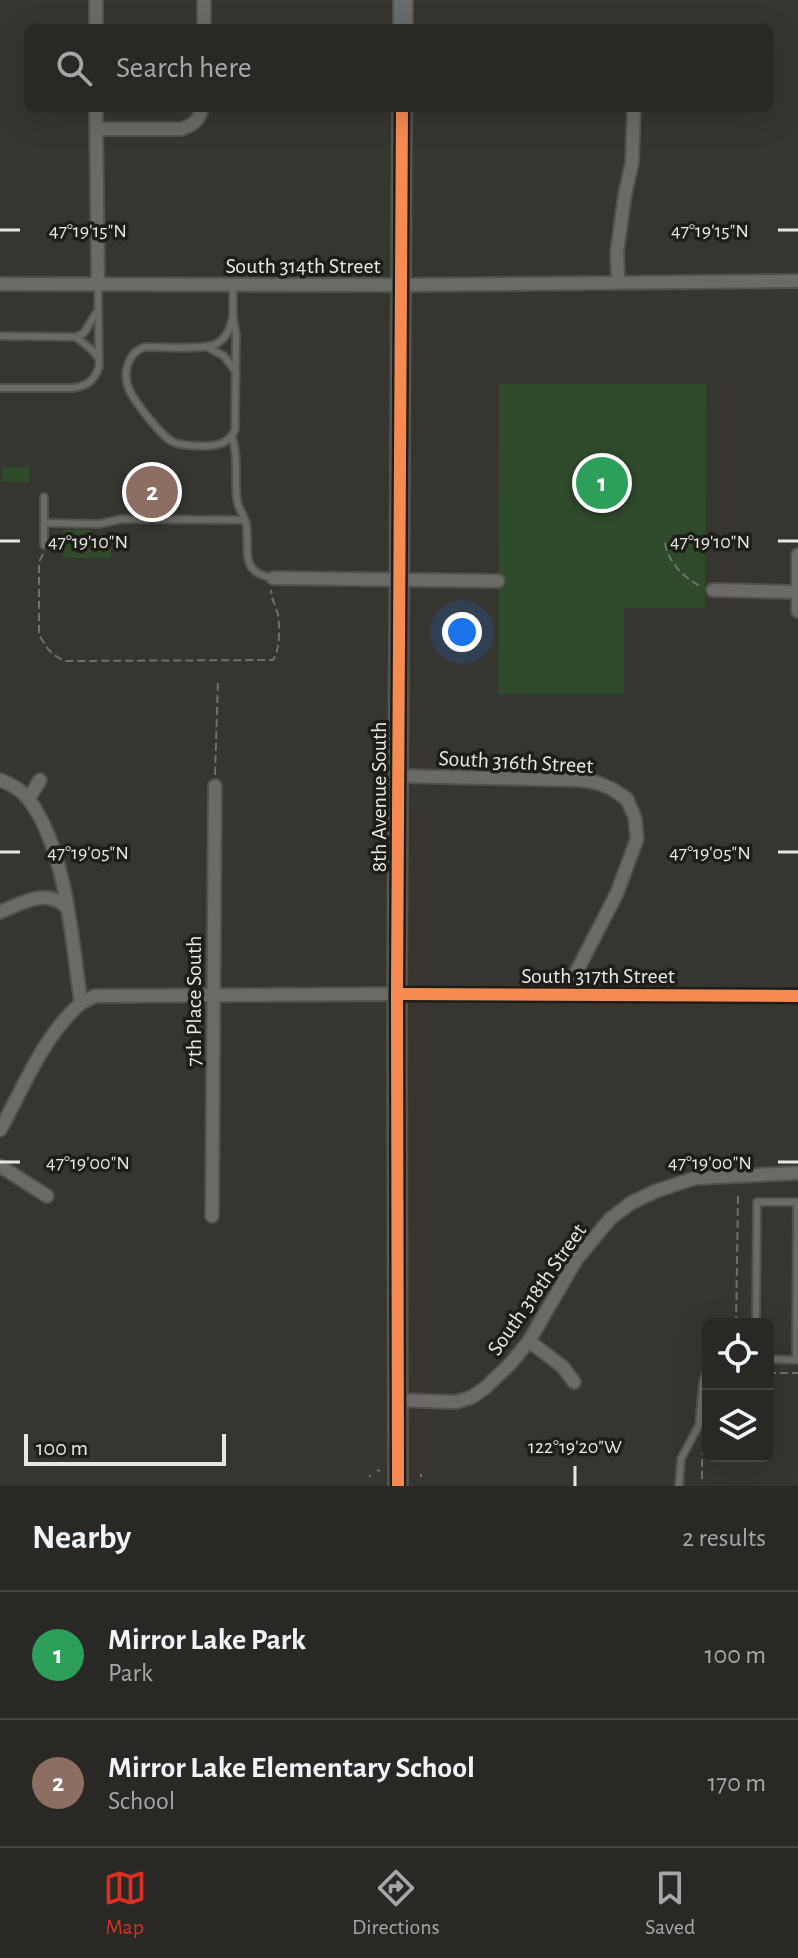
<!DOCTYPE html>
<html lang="en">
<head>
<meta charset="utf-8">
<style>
	body { margin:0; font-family:"Alegreya Sans",sans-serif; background:#31302c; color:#f1f3f6 }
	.controls { position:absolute; right:24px; bottom:24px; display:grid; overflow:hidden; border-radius:12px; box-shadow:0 8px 32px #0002 }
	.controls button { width:72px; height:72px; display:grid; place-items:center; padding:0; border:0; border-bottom:2px solid #454441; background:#292824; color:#f1f3f6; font:40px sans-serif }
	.scale { position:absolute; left:24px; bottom:20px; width:202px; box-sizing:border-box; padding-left:8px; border:4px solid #e9e7e1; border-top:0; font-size:22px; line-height:28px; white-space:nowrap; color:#e9e7e1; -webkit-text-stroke:6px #1f1d19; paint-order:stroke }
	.you { position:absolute; left:462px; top:632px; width:28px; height:28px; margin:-20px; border:6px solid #fff; border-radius:50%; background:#1a73e8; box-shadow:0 0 0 12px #1a73e833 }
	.badge { display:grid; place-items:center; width:52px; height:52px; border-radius:50%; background:#d93025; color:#fff; font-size:26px; font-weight:700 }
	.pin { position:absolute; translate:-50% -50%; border:4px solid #fff; box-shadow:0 2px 8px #0006 }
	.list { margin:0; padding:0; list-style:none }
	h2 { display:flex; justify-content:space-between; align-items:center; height:104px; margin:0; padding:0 32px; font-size:34px }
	h2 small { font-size:26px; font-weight:400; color:#a5a6a6 }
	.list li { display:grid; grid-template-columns:52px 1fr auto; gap:24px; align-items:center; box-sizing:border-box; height:128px; padding:0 32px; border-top:2px solid #454441 }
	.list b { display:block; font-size:30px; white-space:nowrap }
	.list p { margin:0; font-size:26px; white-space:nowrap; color:#a5a6a6 }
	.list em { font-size:26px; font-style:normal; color:#a5a6a6 }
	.icon { flex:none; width:44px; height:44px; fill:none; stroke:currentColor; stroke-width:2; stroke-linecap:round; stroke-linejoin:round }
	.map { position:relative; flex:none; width:798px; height:1486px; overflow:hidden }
	.search { position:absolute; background:#292824; box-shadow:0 8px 32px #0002; left:24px; right:24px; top:24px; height:88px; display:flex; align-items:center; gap:20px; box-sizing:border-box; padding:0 28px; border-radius:12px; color:#a5a6a6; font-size:30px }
	.sheet { height:360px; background:#292824 }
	nav { display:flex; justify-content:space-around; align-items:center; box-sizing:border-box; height:112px; border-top:2px solid #454441; background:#292824; font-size:22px; color:#a5a6a6 }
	nav a { display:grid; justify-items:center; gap:4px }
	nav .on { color:#d93025 }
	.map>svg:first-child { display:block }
</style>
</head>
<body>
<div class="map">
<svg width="798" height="1486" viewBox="0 0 798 1486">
	<rect width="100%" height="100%" fill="#373530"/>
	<g fill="#304a2c">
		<path d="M499 384H706L705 608H624V694H498Z"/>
		<rect x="2" y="467" width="27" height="15"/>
		<path d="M63 530H90L99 539H106L111 545V558H63Z"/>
	</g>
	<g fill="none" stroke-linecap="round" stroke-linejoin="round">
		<defs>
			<g id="lane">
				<path d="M233 285V317L236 334 235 430C229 443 218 446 204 446 194 446 182 446 173 442 161 436 134 401 129 389 122 373 128 352 145 347 160 347 205 350 216 344 227 338 230 328 233 317"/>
				<path d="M0 336 76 337 84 333 96 313"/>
				<path d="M76 337 92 350 99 359"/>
				<path d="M209 348 224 356 236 372"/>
				<path d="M0 388H73C87 386 94 381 99 367L98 285"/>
				<path d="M232 437C239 457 234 478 237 500 238 508 244 515 246 523 251 549 237 572 273 578"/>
				<path d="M44 497V545"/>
				<path d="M44 523 99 524 122 519 245 520"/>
				<path d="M756 1324 757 1202H797L796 1360 768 1359"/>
				<path d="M679 1486 681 1459 699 1425 703 1381 708 1370"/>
			</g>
			<g id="street">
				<path d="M96 0V28"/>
				<path d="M204 0V28"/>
				<path d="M96 108 98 285"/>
				<path d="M96 129H181C193 125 199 121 202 108"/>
				<path d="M618 282 617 252 625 194 632 163 634 108"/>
				<path d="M0 284 401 285 798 281"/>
				<path d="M798 555V611"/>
				<path d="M273 578 498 581"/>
				<path d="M713 590 798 592"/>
				<path d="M399 776 581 780 598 783 612 789 627 799 635 818 637 839 617 893 565 994"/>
				<path d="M0 780C11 784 23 791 30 801 67 853 72 941 81 1003 43 1036 24 1087 0 1130"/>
				<path d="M29 798 40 780"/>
				<path d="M0 912C20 904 48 887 66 907"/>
				<path d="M81 1003 95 996 397 994 798 996"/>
				<path d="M0 1166 47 1196"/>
				<path d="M212 1216 215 786"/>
				<path d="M529 1341 563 1367 574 1382"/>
				<path d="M397 1400 456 1402 472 1397 485 1388 511 1363 529 1341 576 1260 610 1219 631 1203 656 1191 695 1178 798 1173"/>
			</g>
			<g id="secondary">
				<path d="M403 28V0"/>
				<path d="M398 1486 397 994 402 108"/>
			</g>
		</defs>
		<use href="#lane" stroke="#53514d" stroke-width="10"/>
		<use href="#street" stroke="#53514d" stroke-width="16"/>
		<use href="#secondary" stroke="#53514d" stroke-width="22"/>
		<g stroke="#706f6c" stroke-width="2" stroke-dasharray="8 4" stroke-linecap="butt">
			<path d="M665 543C668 562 683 577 700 586"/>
			<path d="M43 554 39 562V635L48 649 54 655 64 661 273 660C280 650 280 628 278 615 276 605 272 602 271 590"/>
			<path d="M215 775 218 680"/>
			<path d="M736 1324 738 1196"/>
			<path d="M768 1373H798"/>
			<path d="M377 1470 380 1471"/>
			<path d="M421 1474V1477"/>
			<path d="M370 1475V1477"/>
			<path d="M702 1479V1456L708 1442"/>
		</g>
		<use href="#lane" stroke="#6c6a66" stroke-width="6"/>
		<use href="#street" stroke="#6c6a66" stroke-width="12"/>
		<use href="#secondary" stroke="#6a6b6b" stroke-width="18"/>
		<defs>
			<g id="cycleway">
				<path d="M397 994 798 996"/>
				<path d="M398 1486 397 994 402 108"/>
			</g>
		</defs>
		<use href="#cycleway" stroke="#1f1d19" stroke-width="17"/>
		<use href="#cycleway" stroke="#f68b52" stroke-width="12"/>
	</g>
	<path fill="none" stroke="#e9e7e1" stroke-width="3" d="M0 230H20M778 230H798M0 541H20M778 541H798M0 852H20M778 852H798M0 1162H20M778 1162H798M575 1466V1486"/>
	<g text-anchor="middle" stroke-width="7" stroke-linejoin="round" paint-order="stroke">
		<g font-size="22" fill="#e9e7e1" stroke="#1f1d19">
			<text x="303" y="273">South 314th Street</text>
			<text transform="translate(516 761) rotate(3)" y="8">South 316th Street</text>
			<text transform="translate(378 797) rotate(-90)" y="8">8th Avenue South</text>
			<text x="598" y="983">South 317th Street</text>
			<text transform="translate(193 1001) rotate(-90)" y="8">7th Place South</text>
			<text transform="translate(536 1289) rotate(-55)" y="8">South 318th Street</text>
		</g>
	</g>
	<g font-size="20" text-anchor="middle" fill="#e9e7e1" stroke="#1f1d19" stroke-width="7" stroke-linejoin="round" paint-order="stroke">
		<text x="88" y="237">47°19'15"N</text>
		<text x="710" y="237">47°19'15"N</text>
		<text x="88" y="548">47°19'10"N</text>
		<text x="710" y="548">47°19'10"N</text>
		<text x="88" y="859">47°19'05"N</text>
		<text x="710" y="859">47°19'05"N</text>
		<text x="88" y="1169">47°19'00"N</text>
		<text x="710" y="1169">47°19'00"N</text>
		<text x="575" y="1453">122°19'20"W</text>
	</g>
</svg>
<div class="controls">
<button><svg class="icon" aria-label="locate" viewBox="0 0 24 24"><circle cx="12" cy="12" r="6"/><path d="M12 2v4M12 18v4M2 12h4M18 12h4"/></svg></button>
<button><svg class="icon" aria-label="layers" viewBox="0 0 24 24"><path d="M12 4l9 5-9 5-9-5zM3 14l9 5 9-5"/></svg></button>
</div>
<div class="scale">100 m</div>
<div class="you"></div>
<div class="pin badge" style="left:602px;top:483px;background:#2e9e5b">1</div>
<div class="pin badge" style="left:152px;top:492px;background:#8d6e63">2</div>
<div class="search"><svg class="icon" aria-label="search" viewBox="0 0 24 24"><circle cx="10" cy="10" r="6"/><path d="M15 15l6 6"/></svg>Search here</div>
</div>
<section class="sheet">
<h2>Nearby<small>2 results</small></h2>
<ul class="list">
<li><span class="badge" style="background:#2e9e5b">1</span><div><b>Mirror Lake Park</b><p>Park</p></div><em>100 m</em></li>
<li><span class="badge" style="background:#8d6e63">2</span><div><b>Mirror Lake Elementary School</b><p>School</p></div><em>170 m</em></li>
</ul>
</section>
<nav>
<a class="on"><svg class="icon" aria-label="map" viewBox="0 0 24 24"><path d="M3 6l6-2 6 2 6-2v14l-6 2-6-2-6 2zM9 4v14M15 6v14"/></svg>Map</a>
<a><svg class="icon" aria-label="directions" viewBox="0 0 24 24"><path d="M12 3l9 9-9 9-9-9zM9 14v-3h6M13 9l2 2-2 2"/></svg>Directions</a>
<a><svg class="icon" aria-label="saved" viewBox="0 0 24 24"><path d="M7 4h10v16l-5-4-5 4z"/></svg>Saved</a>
</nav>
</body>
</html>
